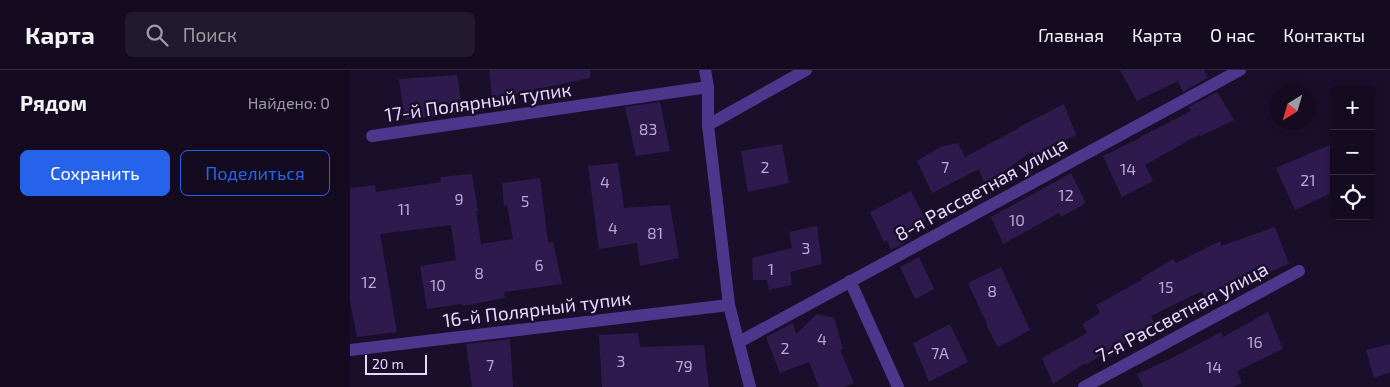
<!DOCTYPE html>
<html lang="ru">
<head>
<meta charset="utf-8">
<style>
	body { margin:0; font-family:"Exo 2",sans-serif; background:#21192d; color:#f1f3f6 }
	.controls { position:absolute; right:15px; top:15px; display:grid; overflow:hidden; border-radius:8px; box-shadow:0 2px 8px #0003 }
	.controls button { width:45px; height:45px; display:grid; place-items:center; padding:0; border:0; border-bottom:1px solid #332b3e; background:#140b20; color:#f1f3f6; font:25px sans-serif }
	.compass { position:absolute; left:920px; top:15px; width:45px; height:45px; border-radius:50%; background:#140b20; box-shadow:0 2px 8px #0003; rotate:217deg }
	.scale { position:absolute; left:15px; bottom:12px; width:62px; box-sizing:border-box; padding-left:5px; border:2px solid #e5d8ff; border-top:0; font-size:14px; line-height:18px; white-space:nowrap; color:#e5d8ff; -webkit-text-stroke:4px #1a0f2b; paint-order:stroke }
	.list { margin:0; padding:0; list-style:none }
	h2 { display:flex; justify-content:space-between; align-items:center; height:65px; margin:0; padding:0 20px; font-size:21px }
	h2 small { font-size:16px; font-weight:400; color:#9d9ba5 }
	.actions { display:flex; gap:10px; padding:15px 20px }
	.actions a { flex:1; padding:11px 0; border:1px solid #2563eb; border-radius:8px; text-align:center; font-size:18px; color:#2563eb }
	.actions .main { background:#2563eb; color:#fff }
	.icon { flex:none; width:28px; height:28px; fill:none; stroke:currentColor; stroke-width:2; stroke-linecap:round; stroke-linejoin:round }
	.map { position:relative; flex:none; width:1040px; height:317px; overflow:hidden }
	header { display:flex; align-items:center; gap:30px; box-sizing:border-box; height:70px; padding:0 25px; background:#140b20; border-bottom:1px solid #332b3e }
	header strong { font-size:24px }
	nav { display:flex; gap:28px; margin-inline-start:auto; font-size:18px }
	.search { width:350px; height:45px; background:#21192d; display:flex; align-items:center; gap:12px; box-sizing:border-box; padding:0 18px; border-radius:8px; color:#9d9ba5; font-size:19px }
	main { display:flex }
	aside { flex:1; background:#140b20 }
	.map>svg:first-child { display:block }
</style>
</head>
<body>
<header>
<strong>Карта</strong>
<div class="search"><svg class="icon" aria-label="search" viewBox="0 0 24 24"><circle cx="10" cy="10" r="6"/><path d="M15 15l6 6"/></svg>Поиск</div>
<nav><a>Главная</a><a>Карта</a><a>О нас</a><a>Контакты</a></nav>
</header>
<main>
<aside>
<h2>Рядом<small>Найдено: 0</small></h2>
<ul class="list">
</ul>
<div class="actions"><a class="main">Сохранить</a><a>Поделиться</a></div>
</aside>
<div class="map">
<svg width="1040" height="317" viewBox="0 0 1040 317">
	<rect width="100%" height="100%" fill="#1a0f2b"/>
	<g fill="#2f1a4d">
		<path d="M139 0H240V8L177 21V23L142 28Z"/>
		<path d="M770 0H854L858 8 833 22 828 11 787 31Z"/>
		<path d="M107 5 113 43 55 50 49 9Z"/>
		<path d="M867 22 884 50 851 66 850 64 795 95 803 111 772 127 753 86 790 68V67L841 41 839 37Z"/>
		<path d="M310 32 320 81 286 86 275 37Z"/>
		<path d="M714 34 726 65 684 86 682 81 635 115 629 99 582 123 567 91 590 77 608 73 615 87 669 58V57Z"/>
		<path d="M984 73V122L945 140 926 98Z"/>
		<path d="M432 74 439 113 398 122 391 81Z"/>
		<path d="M268 93 274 138 320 135 329 188 290 196 287 173 249 179 238 96Z"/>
		<path d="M721 103 736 133 711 147 709 143 653 174 641 147Z"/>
		<path d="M122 104 128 141H126L131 174 163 169 157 135 154 136 152 113 190 108 198 172H203L212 214 154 222 155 228 112 236V234L77 239 70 196 106 190 101 155 30 164 47 262 7 267 0 231V118L25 115 26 122 91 112 90 107Z"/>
		<path d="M561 121 576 151 557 161 561 169 541 180 537 170 534 172 520 142Z"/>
		<path d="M467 156 472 194 440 202 442 215 419 220 417 210H403L402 188 442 178 439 162Z"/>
		<path d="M925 157 939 194 889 213 855 229 852 221 801 246 806 257 767 278 766 275 736 295 735 293 703 314 692 288 737 263 732 254 750 243 746 235 792 210 791 208 823 189 826 193 870 171 871 176Z"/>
		<path d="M569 187 584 219 565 229 550 197Z"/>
		<path d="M651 197 680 260 648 277 636 255 637 254 618 213Z"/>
		<path d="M918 242 933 279 887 301 892 313 883 317H793L787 304 824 287 871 262 873 267Z"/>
		<path d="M467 244 484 248 493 279 490 280 504 313 494 317H469L459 292 430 303 416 267 443 253 446 264Z"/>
		<path d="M600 254 618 292 579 312 563 273Z"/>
		<path d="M288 263 290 277 354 275 359 317H252L249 265Z"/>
		<path d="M160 269 163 317H122L116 274Z"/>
		<path d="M1040 274V302L1024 308 1016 280Z"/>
	</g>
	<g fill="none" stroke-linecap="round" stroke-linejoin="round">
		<g stroke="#4d378c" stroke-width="12">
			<path d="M358 55 456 0"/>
			<path d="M22 66 358 17"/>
			<path d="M500 211 548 317"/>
			<path d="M389 272 890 0"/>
			<path d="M0 280 379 235"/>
			<path d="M734 317 949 201"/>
		</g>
		<path stroke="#4d378c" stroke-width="12" d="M355 0 358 17V55L379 235 400 317"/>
	</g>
	<g text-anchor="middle" stroke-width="5" stroke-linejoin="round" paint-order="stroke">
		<g font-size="16" fill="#b8a8d2">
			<text x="298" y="65">83</text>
			<text x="415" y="103">2</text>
			<text x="595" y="103">7</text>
			<text x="778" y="105">14</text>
			<text x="958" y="116">21</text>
			<text x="255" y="118">4</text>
			<text x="716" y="131">12</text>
			<text x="109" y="135">9</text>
			<text x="175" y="137">5</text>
			<text x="54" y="145">11</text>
			<text x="667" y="156">10</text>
			<text x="263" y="164">4</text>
			<text x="305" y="169">81</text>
			<text x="456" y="184">3</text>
			<text x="189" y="201">6</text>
			<text x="421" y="205">1</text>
			<text x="129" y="209">8</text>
			<text x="19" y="218">12</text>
			<text x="88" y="221">10</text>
			<text x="816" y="223">15</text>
			<text x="642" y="227">8</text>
			<text x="472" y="275">4</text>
			<text x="905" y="278">16</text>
			<text x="435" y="284">2</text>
			<text x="590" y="289">7А</text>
			<text x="271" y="297">3</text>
			<text x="140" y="301">7</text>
			<text x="334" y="302">79</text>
			<text x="864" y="303">14</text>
		</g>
		<g font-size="19" fill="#e5d8ff" stroke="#1a0f2b">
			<text transform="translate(128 32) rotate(-8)" y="7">17-й Полярный тупик</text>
			<text transform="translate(631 119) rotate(-29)" y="7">8-я Рассветная улица</text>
			<text transform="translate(187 239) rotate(-7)" y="7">16-й Полярный тупик</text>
			<text transform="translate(832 242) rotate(-28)" y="7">7-я Рассветная улица</text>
		</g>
	</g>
</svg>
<div class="controls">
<button>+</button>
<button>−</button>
<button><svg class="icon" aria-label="locate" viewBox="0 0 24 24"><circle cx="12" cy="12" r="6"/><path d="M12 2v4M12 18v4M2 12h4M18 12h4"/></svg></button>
</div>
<svg class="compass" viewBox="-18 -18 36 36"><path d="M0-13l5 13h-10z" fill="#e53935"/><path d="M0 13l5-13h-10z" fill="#9d9ba5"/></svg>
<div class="scale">20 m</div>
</div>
</main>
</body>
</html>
